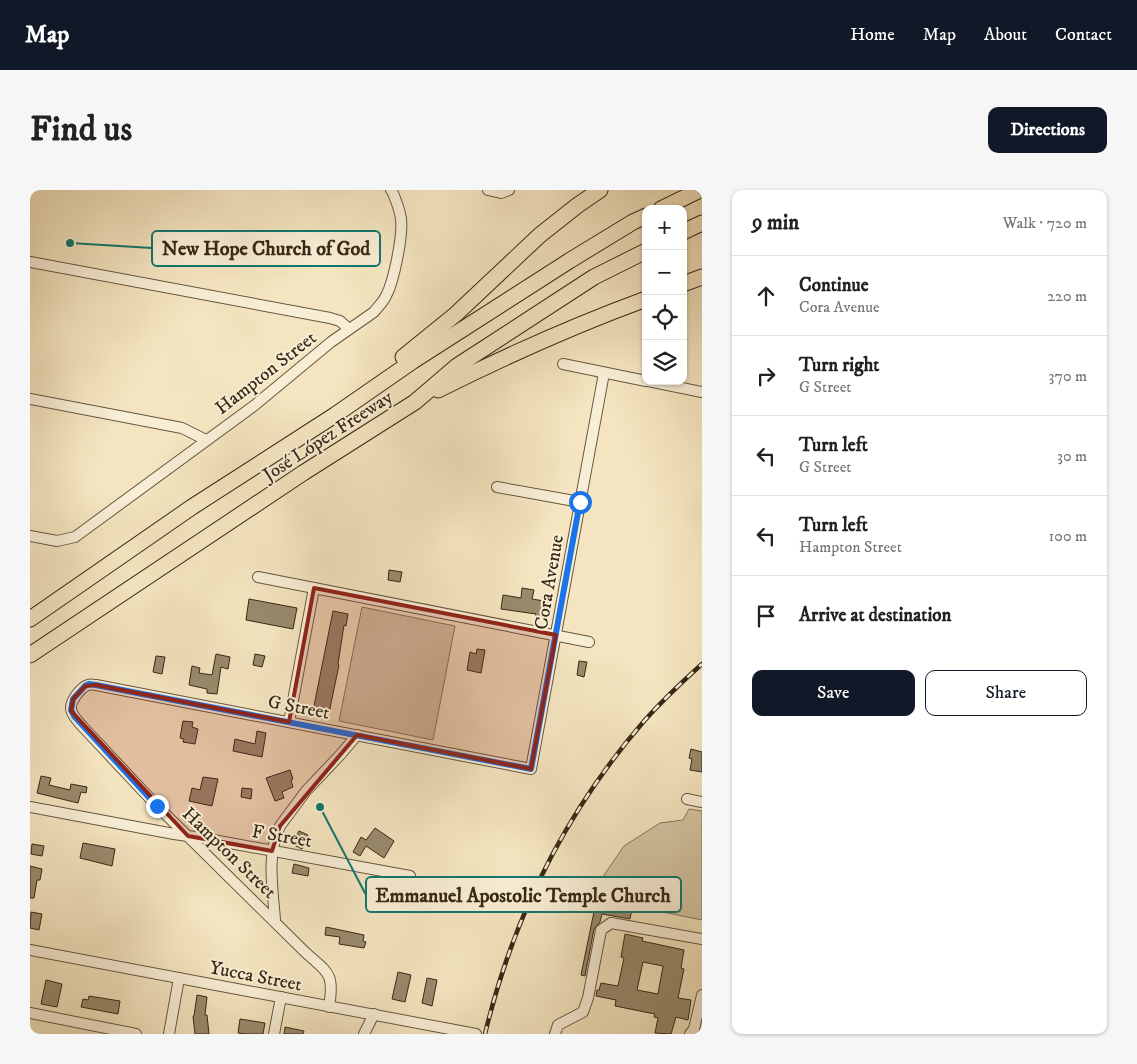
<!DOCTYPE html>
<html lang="en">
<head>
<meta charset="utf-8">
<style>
	body { margin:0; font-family:"IM FELL DW Pica",serif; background:#f6f6f6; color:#222 }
	.controls { position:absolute; right:15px; top:15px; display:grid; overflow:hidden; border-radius:10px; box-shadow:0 1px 4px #0004 }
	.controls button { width:45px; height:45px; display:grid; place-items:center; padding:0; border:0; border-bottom:1px solid #e0e0e0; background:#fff; color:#222; font:25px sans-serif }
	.stop { position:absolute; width:15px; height:15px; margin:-11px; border:4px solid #1a73e8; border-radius:50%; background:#fff }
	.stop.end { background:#1a73e8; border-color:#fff; box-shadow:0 1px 5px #0008 }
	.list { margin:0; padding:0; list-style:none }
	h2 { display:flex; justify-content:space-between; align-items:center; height:65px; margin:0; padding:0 20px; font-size:21px }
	h2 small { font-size:16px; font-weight:400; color:#767676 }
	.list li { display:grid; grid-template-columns:32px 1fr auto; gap:15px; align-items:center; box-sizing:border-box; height:80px; padding:0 20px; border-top:1px solid #e0e0e0 }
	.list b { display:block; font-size:19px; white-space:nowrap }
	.list p { margin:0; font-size:16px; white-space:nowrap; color:#767676 }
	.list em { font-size:16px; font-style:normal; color:#767676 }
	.actions { display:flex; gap:10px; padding:15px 20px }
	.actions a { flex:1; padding:11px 0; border:1px solid #111827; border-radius:10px; text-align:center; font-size:18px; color:#111827 }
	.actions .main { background:#111827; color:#fff }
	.icon { flex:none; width:28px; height:28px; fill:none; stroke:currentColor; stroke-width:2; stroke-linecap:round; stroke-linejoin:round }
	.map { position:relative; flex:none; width:672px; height:844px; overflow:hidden; border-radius:10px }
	header { display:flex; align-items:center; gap:30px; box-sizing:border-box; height:70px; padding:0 25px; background:#111827; color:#fff }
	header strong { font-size:24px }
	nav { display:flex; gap:28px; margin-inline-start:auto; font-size:18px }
	.intro { display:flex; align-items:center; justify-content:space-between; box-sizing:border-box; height:120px; padding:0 30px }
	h1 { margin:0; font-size:35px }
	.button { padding:12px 22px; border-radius:10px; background:#111827; color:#fff; font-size:18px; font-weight:700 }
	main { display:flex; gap:30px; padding:0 30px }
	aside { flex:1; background:#fff; border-radius:10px; box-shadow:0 1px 4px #0004 }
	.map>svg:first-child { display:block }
</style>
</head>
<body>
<header>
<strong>Map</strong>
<nav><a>Home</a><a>Map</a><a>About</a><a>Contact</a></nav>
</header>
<div class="intro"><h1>Find us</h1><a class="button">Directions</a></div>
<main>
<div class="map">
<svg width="672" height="844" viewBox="0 0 672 844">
	<rect width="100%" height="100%" fill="#f4e5c0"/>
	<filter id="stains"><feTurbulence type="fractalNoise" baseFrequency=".004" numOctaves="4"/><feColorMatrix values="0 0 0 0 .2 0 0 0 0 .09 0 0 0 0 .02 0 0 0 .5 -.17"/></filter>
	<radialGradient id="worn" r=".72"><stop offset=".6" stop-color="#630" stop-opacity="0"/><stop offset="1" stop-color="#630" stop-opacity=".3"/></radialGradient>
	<g fill="#d4c5a3" stroke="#86765c">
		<path d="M332 417 425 436 403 550 309 531Z"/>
		<path d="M659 619 672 621V730L559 707 594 656 630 633 653 630Z"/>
	</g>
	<g fill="#998a6d" stroke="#372814" fill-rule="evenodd">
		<path d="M359 380 372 382 370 392 358 390Z"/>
		<path d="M492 398 504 400 502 409 520 412 517 429 505 427 506 424 471 419 473 405 491 408Z"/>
		<path d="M219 409 267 418 263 439 216 430Z"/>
		<path d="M303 421 318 424 316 436 314 435 308 474 309 475 299 523 283 521Z"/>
		<path d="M447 459 455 460 451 483 437 480 440 462 446 464Z"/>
		<path d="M186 464 200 467 198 479 191 477 187 504 177 503V499L159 495 162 476 170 478 169 483 182 485Z"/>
		<path d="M225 464 235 466 232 477 223 475Z"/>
		<path d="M126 466 135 467 132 484 123 482Z"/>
		<path d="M549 471 557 472 554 487 547 485Z"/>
		<path d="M153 531 163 532 162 537 168 539 165 554 153 552 154 549 150 548Z"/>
		<path d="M227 541 236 543 232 567 203 561 205 549 225 554Z"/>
		<path d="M661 559 672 562V582L660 580 662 569 659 568Z"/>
		<path d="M260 580 263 589 261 590 263 597 252 602 254 608 245 611 236 588Z"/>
		<path d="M11 586 21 588 19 595 40 600 41 594 57 597 56 603 51 602 48 613 7 603Z"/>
		<path d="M173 587 188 589 182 616 159 611 162 598 170 600Z"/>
		<path d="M212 598 222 599 221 609 211 607Z"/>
		<path d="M345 638 364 651 354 668 336 656 330 666 323 662 331 647 336 650Z"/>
		<path d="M269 641 278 645 272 659 260 653 262 647 265 648Z"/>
		<path d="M53 653 85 659 82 676 50 668Z"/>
		<path d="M2 654 14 656 12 666 1 664Z"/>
		<path d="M264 674 279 678 278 686 262 683Z"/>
		<path d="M0 676 12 679 10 690H7L4 708H0Z"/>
		<path d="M566 712 602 719 600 729 572 724 570 732 564 739 555 786 551 785Z"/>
		<path d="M1 722 12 724 9 740 0 738Z"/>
		<path d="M296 737 334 745 333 751 336 752 334 758 309 754 310 747 295 745Z"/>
		<path d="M595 744 613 748 612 751 654 760 651 778 654 779 648 808 661 810 658 830 646 827 641 844 625 843 628 828 624 827 625 824 585 816 586 810 566 806 567 800H569L571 793 588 796 594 768 591 767ZM613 772 633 776 628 804 607 800Z"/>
		<path d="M368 782 381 785 375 812 362 809Z"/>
		<path d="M397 788 407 790 402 816 392 813Z"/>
		<path d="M16 790 32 794 27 817 11 814Z"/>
		<path d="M167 805 177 807 175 825H177L179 844H165L163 826H164Z"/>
		<path d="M59 806 90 811 88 824 51 817 53 809 58 810Z"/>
		<path d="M210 829 235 833 233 844H215L208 843Z"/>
		<path d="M255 837 274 841 273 844H254Z"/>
	</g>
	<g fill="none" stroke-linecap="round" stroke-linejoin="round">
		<defs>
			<g id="minor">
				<path d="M458 0 471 3 479 0"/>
				<path d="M0 72 300 128 310 131 319 139"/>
				<path d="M533 174 616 191"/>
				<path d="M618 191 672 202"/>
				<path d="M0 209 152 238 176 250"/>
				<path d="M467 297 550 312"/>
				<path d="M0 346 27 351 45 347 225 215 301 152 344 122C348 117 353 112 356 106 364 91 373 46 371 29 370 20 366 11 363 3L361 0"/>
				<path d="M228 387 559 452"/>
				<path d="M259 532 284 398"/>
				<path d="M657 609 672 612"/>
				<path d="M0 617 144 644 178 649 380 686"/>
				<path d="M245 730C243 700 236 665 250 636L276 601 311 564 327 545"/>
				<path d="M0 760 446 844"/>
				<path d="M299 817C305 781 297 783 274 761L127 616 52 536C48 531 42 526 41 519 40 511 51 497 58 495 60 494 65 495 66 495L501 579 574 183"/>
				<path d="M0 823 106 844"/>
				<path d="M139 844 149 788"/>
				<path d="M244 844 251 807"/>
				<path d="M334 844 344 824"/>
				<path d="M525 844 528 835 553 822 558 808 571 740 581 733 672 749"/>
				<path d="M660 844 664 839 672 805"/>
			</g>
			<g id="highway">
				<path d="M631 19 670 0"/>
				<path d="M653 42 672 33"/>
				<path d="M653 94 672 87"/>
				<path d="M373 167 426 124 510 45 548 15 570 0"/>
				<path d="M408 200C476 166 545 135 616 109"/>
				<path d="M0 429 162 317 305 225 383 171 539 71 603 32 616 26"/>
				<path d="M0 465 273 283 385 212 427 176 564 87 616 61"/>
			</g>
		</defs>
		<use href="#minor" stroke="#66573f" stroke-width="12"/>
		<use href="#highway" stroke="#372814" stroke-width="17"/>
		<use href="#minor" stroke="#f8eed6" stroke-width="10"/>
		<use href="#highway" stroke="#f4e5c0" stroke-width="15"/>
		<defs>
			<path id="rail" d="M455 844C483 727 536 621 615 530 633 510 652 492 672 474"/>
		</defs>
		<use href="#rail" stroke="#372814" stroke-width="4.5"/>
		<use href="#rail" stroke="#f8eed6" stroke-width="2.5" stroke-dasharray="8" stroke-linecap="butt"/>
	</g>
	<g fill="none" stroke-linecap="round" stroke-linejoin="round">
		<path stroke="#1a73e8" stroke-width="6" d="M127 616 44 526 41 520 43 509 55 496 59 494 66 495 501 579 550 312"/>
	</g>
	<path fill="#8f2418" fill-opacity="0.2" stroke="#8f2418" stroke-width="4" stroke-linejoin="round" d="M284 398 526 445 501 579 327 545 250 636 242 661 158 646 41 521 43 509 55 496 66 495 259 532Z"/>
	<g text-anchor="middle" stroke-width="4" stroke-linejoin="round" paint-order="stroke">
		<g font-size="19" fill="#372814" stroke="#f8eed6">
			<text transform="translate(235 182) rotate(-38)" y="7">Hampton Street</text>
			<text transform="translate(297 245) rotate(-33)" y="7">José López Freeway</text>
			<text transform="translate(518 392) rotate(-80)" y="7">Cora Avenue</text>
			<text transform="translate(269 516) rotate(11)" y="7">G Street</text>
			<text transform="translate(252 645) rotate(10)" y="7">F Street</text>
			<text transform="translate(200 662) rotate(44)" y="7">Hampton Street</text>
			<text transform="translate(226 785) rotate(11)" y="7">Yucca Street</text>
		</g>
	</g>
	<path fill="none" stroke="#0f766e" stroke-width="2" d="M40 53L122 58M290 617L336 705"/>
	<g fill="#0f766e" stroke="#f8eed6" stroke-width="2">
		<circle cx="40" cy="53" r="5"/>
		<circle cx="290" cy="617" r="5"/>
	</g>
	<g fill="#f8eed6" stroke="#0f766e" stroke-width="2">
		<rect x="122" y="41" width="228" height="35" rx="5"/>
		<rect x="336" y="687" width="315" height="35" rx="5"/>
	</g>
	<g font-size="20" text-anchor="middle" font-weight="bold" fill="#372814">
		<text x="236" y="65">New Hope Church of God</text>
		<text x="493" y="712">Emmanuel Apostolic Temple Church</text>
	</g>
	<rect width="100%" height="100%" filter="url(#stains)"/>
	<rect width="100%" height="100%" fill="url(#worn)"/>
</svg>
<div class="controls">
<button>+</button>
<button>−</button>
<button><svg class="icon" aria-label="locate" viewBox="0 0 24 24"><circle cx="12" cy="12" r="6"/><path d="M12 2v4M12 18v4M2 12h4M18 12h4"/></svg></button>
<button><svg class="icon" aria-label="layers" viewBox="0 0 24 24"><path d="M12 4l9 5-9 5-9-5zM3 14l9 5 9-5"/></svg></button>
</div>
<div class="stop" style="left:550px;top:312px"></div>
<div class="stop end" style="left:127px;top:616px"></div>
</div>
<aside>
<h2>9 min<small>Walk · 720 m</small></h2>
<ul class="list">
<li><svg class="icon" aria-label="ahead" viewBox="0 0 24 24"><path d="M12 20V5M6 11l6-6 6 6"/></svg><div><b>Continue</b><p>Cora Avenue</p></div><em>220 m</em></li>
<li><svg class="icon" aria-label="right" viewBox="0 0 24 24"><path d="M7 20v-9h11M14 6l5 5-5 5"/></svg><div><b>Turn right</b><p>G Street</p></div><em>370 m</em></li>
<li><svg class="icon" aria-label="left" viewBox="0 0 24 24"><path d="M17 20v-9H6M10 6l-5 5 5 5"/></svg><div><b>Turn left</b><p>G Street</p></div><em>30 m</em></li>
<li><svg class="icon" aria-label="left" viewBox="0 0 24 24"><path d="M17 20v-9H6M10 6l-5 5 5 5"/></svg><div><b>Turn left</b><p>Hampton Street</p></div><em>100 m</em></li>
<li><svg class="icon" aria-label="arrive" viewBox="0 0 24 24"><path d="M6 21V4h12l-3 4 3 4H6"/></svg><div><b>Arrive at destination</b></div></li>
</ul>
<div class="actions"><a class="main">Save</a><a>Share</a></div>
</aside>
</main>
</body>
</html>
